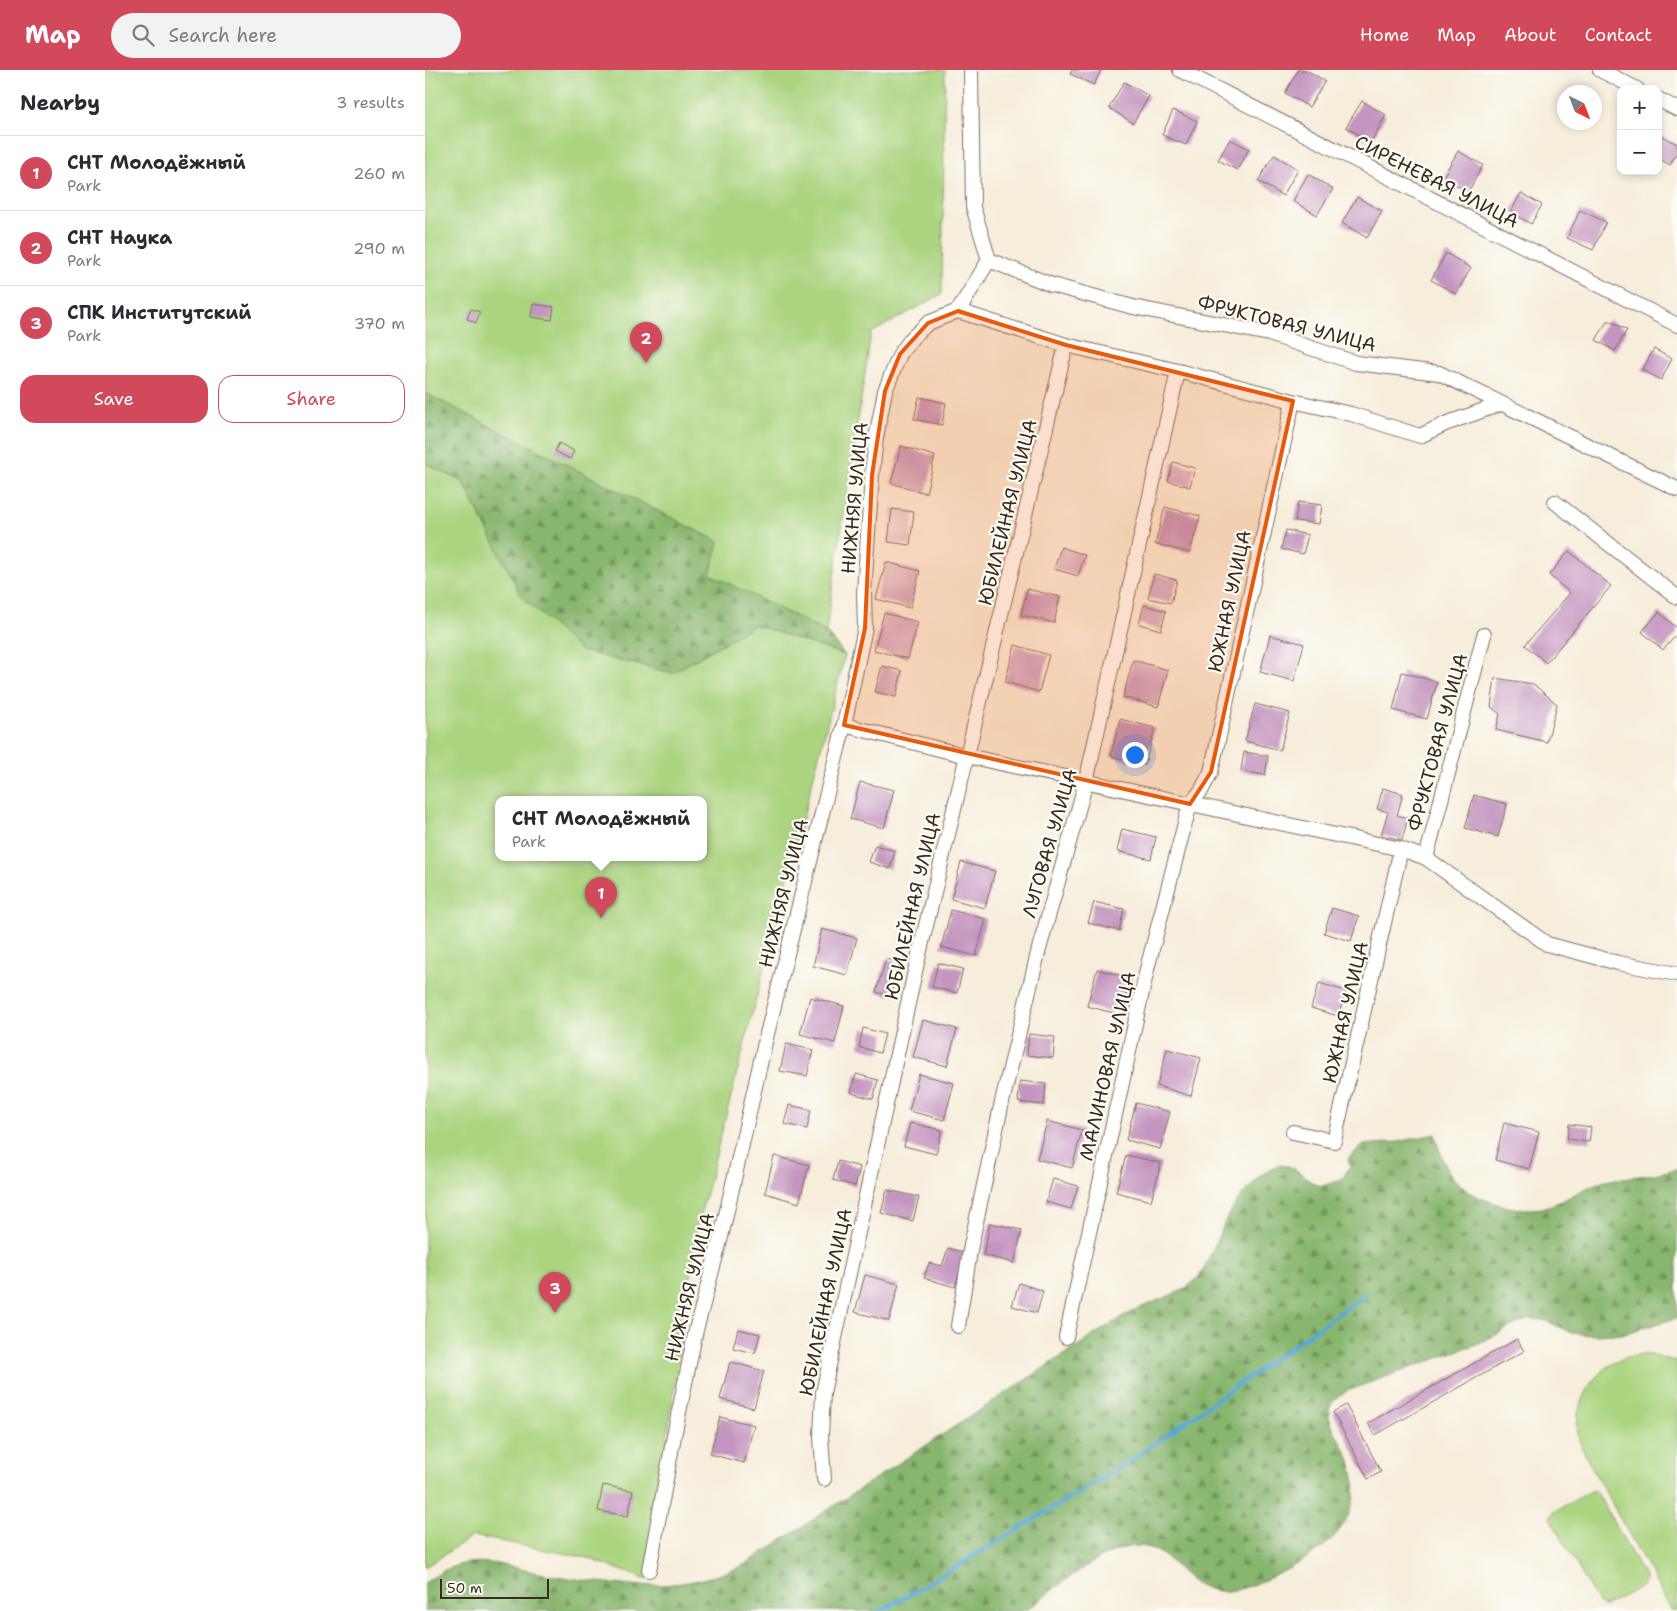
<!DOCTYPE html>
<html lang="en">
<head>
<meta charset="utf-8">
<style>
	body { margin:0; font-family:"Shantell Sans",sans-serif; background:#f2f2f3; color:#2b2b33 }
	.controls { position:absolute; right:15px; top:15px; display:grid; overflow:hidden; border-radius:10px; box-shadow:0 2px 8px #0003 }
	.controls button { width:45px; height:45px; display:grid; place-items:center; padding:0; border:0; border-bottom:1px solid #e1e1e2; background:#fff; color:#2b2b33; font:25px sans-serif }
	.compass { position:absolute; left:1132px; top:15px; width:45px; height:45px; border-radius:50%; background:#fff; box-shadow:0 2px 8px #0003; rotate:138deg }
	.scale { position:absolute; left:15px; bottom:12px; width:109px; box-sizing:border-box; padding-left:5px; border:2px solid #3b2a1e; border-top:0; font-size:14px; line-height:18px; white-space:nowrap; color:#3b2a1e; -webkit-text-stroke:4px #fdfcf7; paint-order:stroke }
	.you { position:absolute; left:709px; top:684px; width:18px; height:18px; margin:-12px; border:4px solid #fff; border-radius:50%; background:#1a73e8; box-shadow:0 0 0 8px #1a73e833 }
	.badge { display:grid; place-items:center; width:32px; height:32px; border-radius:50%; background:#d1495b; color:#fff; font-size:16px; font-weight:700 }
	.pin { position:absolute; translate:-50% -41px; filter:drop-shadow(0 1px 2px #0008) }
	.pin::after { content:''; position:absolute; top:26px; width:18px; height:15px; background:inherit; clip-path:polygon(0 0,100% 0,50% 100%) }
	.popup { position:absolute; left:70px; top:726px; width:212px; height:65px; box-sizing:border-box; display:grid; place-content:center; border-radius:10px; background:#fff; filter:drop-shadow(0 1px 4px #0005); font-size:16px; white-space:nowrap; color:#7c7c81 }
	.popup b { font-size:19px; color:#2b2b33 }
	.popup::after { content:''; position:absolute; left:50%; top:100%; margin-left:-10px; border:10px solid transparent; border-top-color:#fff }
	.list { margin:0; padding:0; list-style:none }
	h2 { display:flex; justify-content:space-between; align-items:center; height:65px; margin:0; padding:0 20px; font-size:21px }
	h2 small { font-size:16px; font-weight:400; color:#7c7c81 }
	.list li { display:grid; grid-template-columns:32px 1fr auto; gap:15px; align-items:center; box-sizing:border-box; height:75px; padding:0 20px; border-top:1px solid #e1e1e2 }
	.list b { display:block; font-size:19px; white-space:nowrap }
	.list p { margin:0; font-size:16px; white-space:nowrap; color:#7c7c81 }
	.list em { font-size:16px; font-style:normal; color:#7c7c81 }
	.actions { display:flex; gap:10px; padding:15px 20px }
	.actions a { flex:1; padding:11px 0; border:1px solid #d1495b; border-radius:15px; text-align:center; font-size:18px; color:#d1495b }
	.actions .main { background:#d1495b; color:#fff }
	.icon { flex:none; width:28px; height:28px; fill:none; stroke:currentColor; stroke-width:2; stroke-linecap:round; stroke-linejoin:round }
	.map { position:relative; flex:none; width:1252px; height:1541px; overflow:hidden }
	header { display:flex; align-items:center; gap:30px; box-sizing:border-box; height:70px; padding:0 25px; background:#d1495b; color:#fff }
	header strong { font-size:24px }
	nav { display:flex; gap:28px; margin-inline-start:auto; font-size:18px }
	.search { width:350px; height:45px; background:#f2f2f3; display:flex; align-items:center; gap:12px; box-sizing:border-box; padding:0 18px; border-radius:28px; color:#7c7c81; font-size:19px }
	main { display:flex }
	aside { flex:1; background:#fff }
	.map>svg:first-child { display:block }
</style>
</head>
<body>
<header>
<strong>Map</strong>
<div class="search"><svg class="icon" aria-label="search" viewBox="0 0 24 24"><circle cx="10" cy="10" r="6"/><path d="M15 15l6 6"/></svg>Search here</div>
<nav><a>Home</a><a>Map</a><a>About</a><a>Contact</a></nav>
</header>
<main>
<aside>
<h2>Nearby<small>3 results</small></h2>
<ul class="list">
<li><span class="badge">1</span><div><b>СНТ Молодёжный</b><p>Park</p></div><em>260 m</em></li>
<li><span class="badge">2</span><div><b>СНТ Наука</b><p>Park</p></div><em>290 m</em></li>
<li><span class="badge">3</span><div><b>СПК Институтский</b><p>Park</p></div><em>370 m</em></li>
</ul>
<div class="actions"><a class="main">Save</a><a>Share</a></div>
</aside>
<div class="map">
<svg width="1252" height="1541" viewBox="0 0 1252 1541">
	<defs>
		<pattern id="forest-firs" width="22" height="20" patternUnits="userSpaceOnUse" patternTransform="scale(1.25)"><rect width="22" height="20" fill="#88b66e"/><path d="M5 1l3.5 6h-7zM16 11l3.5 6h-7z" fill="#70945a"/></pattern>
	</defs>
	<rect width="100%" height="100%" fill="#fdfcf7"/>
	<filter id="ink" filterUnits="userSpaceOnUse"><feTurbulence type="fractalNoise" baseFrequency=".02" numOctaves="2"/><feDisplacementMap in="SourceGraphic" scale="10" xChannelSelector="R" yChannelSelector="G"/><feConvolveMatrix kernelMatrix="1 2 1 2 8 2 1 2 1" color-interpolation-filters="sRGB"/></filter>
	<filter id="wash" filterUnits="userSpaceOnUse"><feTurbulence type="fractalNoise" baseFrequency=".0096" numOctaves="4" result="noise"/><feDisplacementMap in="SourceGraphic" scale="20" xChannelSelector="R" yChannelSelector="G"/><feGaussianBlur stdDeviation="1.12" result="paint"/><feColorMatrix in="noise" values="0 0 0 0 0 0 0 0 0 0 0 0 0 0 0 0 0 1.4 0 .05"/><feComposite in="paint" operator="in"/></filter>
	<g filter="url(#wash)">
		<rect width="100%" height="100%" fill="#f6edda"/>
		<g fill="#abd480" stroke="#737f4f" fill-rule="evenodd">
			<path d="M0 0H520L517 224 446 263 401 562 285 504 294 472 0 323Z"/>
			<path d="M0 393 38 412 97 527 247 603 330 555 420 585 272 1158 222 1510 163 1488 48 1466 0 1497ZM74 729H278V787H74Z"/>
			<path d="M1229 1285 1252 1292V1541H1247L1161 1387C1158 1380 1154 1372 1153 1365 1148 1329 1170 1296 1206 1286 1213 1284 1222 1285 1229 1285Z"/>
			<path d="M1168 1420 1172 1423 1221 1509 1219 1515 1178 1537 1174 1534 1125 1448 1128 1442Z"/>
		</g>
		<g fill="url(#forest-firs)" stroke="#627046">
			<path d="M0 323 294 472 285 504 401 562 420 585 330 555 247 603 156 581 97 527 38 412 0 393Z"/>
			<path d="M1010 1064C1020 1106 1034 1123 1076 1135 1089 1139 1103 1140 1117 1138 1139 1133 1156 1118 1177 1112 1192 1108 1207 1107 1222 1105 1232 1104 1242 1101 1252 1099V1248L1197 1264 1165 1265 1147 1263 1119 1250 1105 1249 1093 1253 1057 1272 922 1321C915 1326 906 1330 904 1340 902 1351 912 1365 917 1374 941 1417 930 1454 891 1482 870 1497 819 1524 794 1521 781 1520 770 1513 760 1505 746 1492 735 1477 714 1476 682 1474 626 1521 601 1541H0V1513C9 1507 19 1499 30 1496 58 1487 85 1497 113 1503 135 1507 158 1510 180 1513 226 1519 276 1515 319 1495L678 1259 710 1240 760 1219 772 1209 780 1197 802 1147 813 1130 836 1105 854 1095 863 1096 870 1099 889 1114 898 1116 917 1109 925 1096 923 1088 938 1075 973 1072Z"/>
		</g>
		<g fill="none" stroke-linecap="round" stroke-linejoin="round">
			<path stroke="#58a9d3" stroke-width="4.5" d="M455 1541 494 1519 701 1394 940 1225"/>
		</g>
		<g id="blocks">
			<g fill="#c495c0">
				<path d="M647 0H676L669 15 645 4Z"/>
				<path d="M873 0H881L900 11 884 37 860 23Z"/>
				<path d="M699 12 724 26 708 53 684 38Z"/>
				<path d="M937 31 961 45 946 72 921 57Z"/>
				<path d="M748 40 772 51 761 75 737 65Z"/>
				<path d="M1235 65 1252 74V82L1245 95 1233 88V67Z"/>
				<path d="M805 69 824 79 812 100 793 90Z"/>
				<path d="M1033 81 1058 95 1043 122 1018 107Z"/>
				<path d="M849 85 873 99 858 126 833 111Z"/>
				<path d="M883 104 908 119 892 145 868 131Z"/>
				<path d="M1096 123 1117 135 1106 154 1086 142Z"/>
				<path d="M932 127 957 141 942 168 917 153Z"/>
				<path d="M1155 140 1181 152 1168 180 1142 168Z"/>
				<path d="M1021 183 1046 198 1031 224 1006 210Z"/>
				<path d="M108 234 129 237 127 250 106 247Z"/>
				<path d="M46 239 55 242 51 253 42 249Z"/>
				<path d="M1183 250 1202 260 1190 281 1171 270Z"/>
				<path d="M1229 279 1247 289 1236 310 1217 300Z"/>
				<path d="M494 327 521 333 517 355 489 349Z"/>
				<path d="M134 373 149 381 145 389 130 381Z"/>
				<path d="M476 376 510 386 501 423 466 413Z"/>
				<path d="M748 392 770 398 765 417 743 411Z"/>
				<path d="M873 432 897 435 894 454 870 451Z"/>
				<path d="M740 437 775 446 765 483 730 474Z"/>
				<path d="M467 439 489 442 485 475 463 472Z"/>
				<path d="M861 460 883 465 878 484 856 479Z"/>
				<path d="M636 477 660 485 653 506 629 499Z"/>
				<path d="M1144 481 1186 516 1121 593 1100 575 1145 523 1124 505Z"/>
				<path d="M461 492 495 501 485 538 451 529Z"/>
				<path d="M729 504 752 510 746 533 723 528Z"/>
				<path d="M602 519 635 527 629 553 596 545Z"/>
				<path d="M719 535 741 541 736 560 714 554Z"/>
				<path d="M1234 542 1252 558V564L1238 580 1217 562Z"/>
				<path d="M459 543 493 552 483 589 449 580Z"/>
				<path d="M845 565 879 574 869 611 835 602Z"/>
				<path d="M590 575 624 585 614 622 580 612Z"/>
				<path d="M708 590 743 600 733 637 698 627Z"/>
				<path d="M457 596 477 601 471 627 450 622Z"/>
				<path d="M977 602 1012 612 1002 649 968 640Z"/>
				<path d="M1070 608 1108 614 1132 634 1122 672 1071 660 1075 644 1066 637Z"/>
				<path d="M830 634 865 643 855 680 820 671Z"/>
				<path d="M695 649 730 658 720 695 686 686Z"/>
				<path d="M819 682 843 686 840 705 816 701Z"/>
				<path d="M435 712 469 720 459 758 425 749Z"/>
				<path d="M958 718 978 724 972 745 983 748 977 770 956 765 963 742 952 739Z"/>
				<path d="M1049 725 1082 734 1073 767 1040 758Z"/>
				<path d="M697 759 731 767 726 789 692 781Z"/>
				<path d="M450 775 470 781 465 799 444 792Z"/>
				<path d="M536 792 570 801 560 838 526 829Z"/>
				<path d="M669 832 699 839 694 861 663 853Z"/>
				<path d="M907 838 934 846 926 871 899 863Z"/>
				<path d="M526 840 561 849 551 886 516 877Z"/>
				<path d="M397 859 432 868 422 905 388 896Z"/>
				<path d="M461 889 475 893 465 926 451 922Z"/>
				<path d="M513 893 538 899 532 923 507 917Z"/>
				<path d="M672 899 706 908 696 945 662 936Z"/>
				<path d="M894 913 921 921 913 946 886 938Z"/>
				<path d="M385 927 419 936 410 973 375 964Z"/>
				<path d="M498 950 532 959 522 996 488 987Z"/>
				<path d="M438 958 460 964 455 983 434 977Z"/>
				<path d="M604 964 630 967 628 988 602 985Z"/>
				<path d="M361 974 388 980 382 1006 355 1001Z"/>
				<path d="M742 979 776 988 766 1026 732 1016Z"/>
				<path d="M431 1004 453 1010 448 1029 426 1023Z"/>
				<path d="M494 1004 529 1013 519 1050 484 1041Z"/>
				<path d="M595 1011 621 1014 619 1035 593 1032Z"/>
				<path d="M711 1033 745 1042 735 1079 701 1070Z"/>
				<path d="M364 1035 386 1040 382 1059 359 1054Z"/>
				<path d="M622 1051 657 1060 647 1098 612 1089Z"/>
				<path d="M485 1053 517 1060 511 1084 479 1076Z"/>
				<path d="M1079 1053 1114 1062 1104 1099 1070 1090Z"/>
				<path d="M1144 1054 1166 1057 1164 1072 1142 1069Z"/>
				<path d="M701 1085 736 1093 726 1131 691 1122Z"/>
				<path d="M349 1086 384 1095 374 1133 340 1123Z"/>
				<path d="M413 1091 435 1097 430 1116 408 1110Z"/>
				<path d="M628 1109 653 1116 646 1139 621 1132Z"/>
				<path d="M462 1120 494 1127 488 1151 456 1143Z"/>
				<path d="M565 1153 597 1160 589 1193 558 1185Z"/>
				<path d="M523 1178 540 1183 530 1217 499 1208 504 1193 517 1196Z"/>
				<path d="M440 1205 474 1214 464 1251 430 1242Z"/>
				<path d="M594 1213 618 1221 612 1243 587 1236Z"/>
				<path d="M313 1259 335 1264 330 1283 308 1278Z"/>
				<path d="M1092 1269 1099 1281 950 1365 943 1353Z"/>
				<path d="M305 1292 339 1301 329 1338 295 1329Z"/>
				<path d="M921 1335 956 1402 943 1409 908 1342Z"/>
				<path d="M295 1347 329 1355 319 1393 285 1384Z"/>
				<path d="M178 1415 208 1421 203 1446 173 1441Z"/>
			</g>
		</g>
	</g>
	<g filter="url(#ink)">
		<use href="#blocks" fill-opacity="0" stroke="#7c6e60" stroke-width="1"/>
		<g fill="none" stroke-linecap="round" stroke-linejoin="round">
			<defs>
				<g id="street">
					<path d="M546 0 548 137 564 190"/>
					<path d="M755 0 1252 255"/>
					<path d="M1175 0 1212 19"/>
					<path d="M1233 29 1252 39"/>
					<path d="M564 190 627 215 708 237 844 264 931 293 1014 303 1252 419"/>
					<path d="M533 241 641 275 753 301 868 331 926 344 995 366 1020 354 1076 334"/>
					<path d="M1130 432 1252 527"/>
					<path d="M419 655 542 686 976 779 1001 788 1122 874 1193 893 1252 904"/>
					<path d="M1001 788 1059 565"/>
					<path d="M868 1062 909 1071 976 779"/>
					<path d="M533 1256 546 1175 577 1032 614 879 661 712 753 301"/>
					<path d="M641 1267 723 895 765 734 776 721 786 702 868 331"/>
					<path d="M399 1409 396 1367 398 1323 491 897 641 275"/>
					<path d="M224 1500 249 1366 271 1260 296 1167 341 968 419 655 440 558 439 523 447 405 451 368 460 321 475 284 487 268 503 253 533 241 564 190"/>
				</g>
			</defs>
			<use href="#street" stroke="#7c6e60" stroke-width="16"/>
			<use href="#street" stroke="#fff" stroke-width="14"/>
		</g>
	</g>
	<path fill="#e8590c" fill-opacity="0.2" stroke="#e8590c" stroke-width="4" stroke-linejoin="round" d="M533 241 641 275 868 331 786 702 765 734 419 655 440 558 447 405 460 321 475 284 503 253Z"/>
	<g text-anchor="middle" stroke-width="4.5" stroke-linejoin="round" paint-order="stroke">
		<g font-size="19" fill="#3b2a1e" stroke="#fdfcf7">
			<text transform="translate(1012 111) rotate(27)" y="7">СИРЕНЕВАЯ УЛИЦА</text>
			<text transform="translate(862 253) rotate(14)" y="7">ФРУКТОВАЯ УЛИЦА</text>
			<text transform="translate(429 428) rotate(-85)" y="7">НИЖНЯЯ УЛИЦА</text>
			<text transform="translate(582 442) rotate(-76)" y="7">ЮБИЛЕЙНАЯ УЛИЦА</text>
			<text transform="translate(804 531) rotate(-78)" y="7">ЮЖНАЯ УЛИЦА</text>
			<text transform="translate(1012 672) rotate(-75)" y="7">ФРУКТОВАЯ УЛИЦА</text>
			<text transform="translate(624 773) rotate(-74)" y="7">ЛУГОВАЯ УЛИЦА</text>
			<text transform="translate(358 823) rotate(-76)" y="7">НИЖНЯЯ УЛИЦА</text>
			<text transform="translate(487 836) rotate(-77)" y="7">ЮБИЛЕЙНАЯ УЛИЦА</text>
			<text transform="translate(920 942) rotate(-77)" y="7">ЮЖНАЯ УЛИЦА</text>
			<text transform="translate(682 996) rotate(-77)" y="7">МАЛИНОВАЯ УЛИЦА</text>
			<text transform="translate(264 1217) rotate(-76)" y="7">НИЖНЯЯ УЛИЦА</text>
			<text transform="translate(400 1232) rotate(-78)" y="7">ЮБИЛЕЙНАЯ УЛИЦА</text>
		</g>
	</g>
</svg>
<div class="controls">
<button>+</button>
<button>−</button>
</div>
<svg class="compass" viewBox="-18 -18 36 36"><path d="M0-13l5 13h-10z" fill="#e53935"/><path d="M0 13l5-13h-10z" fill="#7c7c81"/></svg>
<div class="scale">50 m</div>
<div class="you"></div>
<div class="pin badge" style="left:176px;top:848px">1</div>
<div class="popup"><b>СНТ Молодёжный</b>Park</div>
<div class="pin badge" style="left:221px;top:293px">2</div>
<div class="pin badge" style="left:130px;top:1243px">3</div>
</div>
</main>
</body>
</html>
